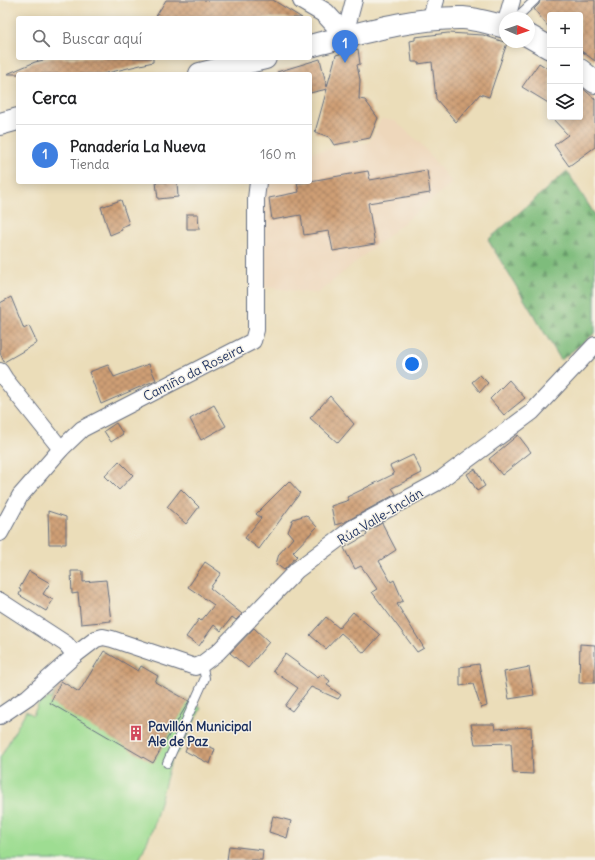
<!DOCTYPE html>
<html lang="es">
<head>
<meta charset="utf-8">
<style>
	body { margin:0; font-family:Delius,sans-serif; background:#f6f6f6; color:#202124 }
	.controls { position:absolute; right:12px; top:12px; display:grid; overflow:hidden; border-radius:4px; box-shadow:0 2px 10px #0003 }
	.controls button { width:36px; height:36px; display:grid; place-items:center; padding:0; border:0; border-bottom:1px solid #e0e0e0; background:#fff; color:#202124; font:20px sans-serif }
	.compass { position:absolute; left:499px; top:12px; width:36px; height:36px; border-radius:50%; background:#fff; box-shadow:0 2px 10px #0003; rotate:92deg }
	.you { position:absolute; left:412px; top:364px; width:14px; height:14px; margin:-10px; border:3px solid #fff; border-radius:50%; background:#1a73e8; box-shadow:0 0 0 6px #1a73e833 }
	.badge { display:grid; place-items:center; width:26px; height:26px; border-radius:50%; background:#db2777; color:#fff; font-size:13px; font-weight:700 }
	.pin { position:absolute; translate:-50% -33px; filter:drop-shadow(0 1px 2px #0008) }
	.pin::after { content:''; position:absolute; top:21px; width:14px; height:12px; background:inherit; clip-path:polygon(0 0,100% 0,50% 100%) }
	.list { margin:0; padding:0; list-style:none }
	h2 { display:flex; justify-content:space-between; align-items:center; height:52px; margin:0; padding:0 16px; font-size:17px }
	h2 small { font-size:13px; font-weight:400; color:#757577 }
	.list li { display:grid; grid-template-columns:26px 1fr auto; gap:12px; align-items:center; box-sizing:border-box; height:60px; padding:0 16px; border-top:1px solid #e0e0e0 }
	.list b { display:block; font-size:15px; white-space:nowrap }
	.list p { margin:0; font-size:13px; white-space:nowrap; color:#757577 }
	.list em { font-size:13px; font-style:normal; color:#757577 }
	.icon { flex:none; width:22px; height:22px; fill:none; stroke:currentColor; stroke-width:2; stroke-linecap:round; stroke-linejoin:round }
	.map { position:relative; flex:none; width:595px; height:860px; overflow:hidden }
	.search { position:absolute; background:#fff; box-shadow:0 2px 10px #0003; left:16px; top:16px; width:296px; height:44px; display:flex; align-items:center; gap:10px; box-sizing:border-box; padding:0 14px; border-radius:4px; color:#757577; font-size:15px }
	.panel { position:absolute; background:#fff; box-shadow:0 2px 10px #0003; left:16px; top:72px; width:296px; height:112px; border-radius:4px }
	.map>svg:first-child { display:block }
</style>
</head>
<body>
<div class="map">
<svg width="595" height="860" viewBox="0 0 595 860">
	<defs>
		<pattern id="forest-firs" width="22" height="20" patternUnits="userSpaceOnUse"><rect width="22" height="20" fill="#7ebc7c"/><path d="M5 1l3.5 6h-7zM16 11l3.5 6h-7z" fill="#669969"/></pattern>
		<pattern id="building-cross-hatch" width="8" height="8" patternUnits="userSpaceOnUse"><rect width="8" height="8" fill="#cf9f75"/><path d="M0 0l8 8M0 8l8-8" fill="none" stroke="#a78263"/></pattern>
	</defs>
	<rect width="100%" height="100%" fill="#f7f3e8"/>
	<filter id="ink" filterUnits="userSpaceOnUse"><feTurbulence type="fractalNoise" baseFrequency=".025" numOctaves="2"/><feDisplacementMap in="SourceGraphic" scale="8" xChannelSelector="R" yChannelSelector="G"/><feConvolveMatrix kernelMatrix="1 2 1 2 8 2 1 2 1" color-interpolation-filters="sRGB"/></filter>
	<filter id="wash" filterUnits="userSpaceOnUse"><feTurbulence type="fractalNoise" baseFrequency=".012" numOctaves="4" result="noise"/><feDisplacementMap in="SourceGraphic" scale="16" xChannelSelector="R" yChannelSelector="G"/><feGaussianBlur stdDeviation="0.9" result="paint"/><feColorMatrix in="noise" values="0 0 0 0 0 0 0 0 0 0 0 0 0 0 0 0 0 1.4 0 .05"/><feComposite in="paint" operator="in"/></filter>
	<g filter="url(#wash)">
		<rect width="100%" height="100%" fill="#ebddb9"/>
		<path fill="#eed7bb" d="M381 119 395 121 422 145 452 183 317 294 263 287 262 198 267 182H310V152L369 142Z"/>
		<path fill="url(#forest-firs)" stroke="#4c766d" d="M567 171 595 215V333L561 360 488 240Z"/>
		<path fill="#9edd92" stroke="#5c8678" d="M104 651 138 671 141 666 158 676 156 682 201 708 180 750 172 757 153 828 139 860H0V758L26 711 33 715 40 701H46L48 697 51 699 61 681 79 692Z"/>
		<g id="blocks">
			<g fill="url(#building-cross-hatch)">
				<path d="M166 0H273L302 18H155Z"/>
				<path d="M540 0H595V61L580 50V15H550V29L534 9 539 4Z"/>
				<path d="M448 33 483 35 507 43 489 97 480 94 456 122 436 99 432 62 418 64V62H412L410 41 415 40V37Z"/>
				<path d="M358 49 360 64 357 65 360 80 359 99 365 100 378 118 370 138 334 145 329 137 315 132 327 89 310 93V74H277V72L320 59 327 87 336 55Z"/>
				<path d="M52 58H153V62L103 74H7L35 62Z"/>
				<path d="M539 63 550 70V104L522 87Z"/>
				<path d="M580 86 595 99V147L569 166 554 145 568 135 551 117H580Z"/>
				<path d="M427 170 430 193 368 203 375 244 333 251 329 231 304 235 301 215 272 220 269 198 299 192 297 183 310 182V181L368 171 370 180Z"/>
				<path d="M156 182H177L178 197 158 199Z"/>
				<path d="M121 200 129 224 121 227 122 230 110 235 101 207Z"/>
				<path d="M187 214H198L199 229H187Z"/>
				<path d="M11 297 24 329 29 326 37 343 4 362 0 353V303Z"/>
				<path d="M149 364 156 380 101 404 89 372 108 365 114 377Z"/>
				<path d="M480 375 488 383 480 392 472 382Z"/>
				<path d="M509 380 525 398 504 415 490 399Z"/>
				<path d="M330 396 354 424 338 443 310 418Z"/>
				<path d="M214 405 226 426 201 440 190 419Z"/>
				<path d="M116 423 123 434 111 442 104 431Z"/>
				<path d="M518 435 531 452 502 475 489 459Z"/>
				<path d="M413 455 422 473 392 488 396 494 345 522 335 525 331 506 349 500 347 497 394 474 390 466Z"/>
				<path d="M119 461 133 475 119 490 105 476Z"/>
				<path d="M475 469 485 486 477 491 467 474Z"/>
				<path d="M289 481 300 493 259 549 245 538 261 518 256 514Z"/>
				<path d="M181 489 199 507 186 524 167 507Z"/>
				<path d="M48 511 66 517V544H49Z"/>
				<path d="M306 515 317 527 293 552 297 556 284 570 276 564 279 554 293 538 288 532 293 519Z"/>
				<path d="M382 523 396 550 379 561 391 582 394 580 403 601 397 604 424 648 417 652 372 592 377 589 361 566 355 569 344 548 367 535 366 532Z"/>
				<path d="M205 562 221 573 210 588 242 614 236 620 232 617 221 631 214 625 199 646 186 637 199 619 201 621 214 605 188 587Z"/>
				<path d="M29 571 50 583 43 594 53 600 46 611 19 595 21 590 19 589Z"/>
				<path d="M71 571H83V582L106 580 111 621 81 624 78 593 72 594Z"/>
				<path d="M353 612 380 635 364 653 341 633 326 649 310 635 326 617 339 628Z"/>
				<path d="M254 628 269 642 248 668 230 653Z"/>
				<path d="M580 644 595 645V683H579Z"/>
				<path d="M104 651 138 671 141 666 158 676 155 682 189 701 153 763 50 703 61 681 79 692Z"/>
				<path d="M285 654 318 678 322 674 330 681 327 685 341 695 338 699 311 687 292 711 285 706 298 688 273 671Z"/>
				<path d="M479 664 487 706 481 708 473 684 460 686V667Z"/>
				<path d="M529 667 534 695 509 699 504 672Z"/>
				<path d="M471 724H494L495 729 531 727 533 774 513 773 511 743 475 744Z"/>
				<path d="M190 739 215 749 210 764 185 751Z"/>
				<path d="M273 816 291 821 287 838 269 832Z"/>
				<path d="M229 846 263 850 262 860H227Z"/>
			</g>
		</g>
	</g>
	<g filter="url(#ink)">
		<use href="#blocks" fill-opacity="0" stroke="#646c7e" stroke-width="1"/>
		<g fill="none" stroke-linecap="round" stroke-linejoin="round">
			<defs>
				<g id="service">
					<path d="M516 18 535 0"/>
					<path d="M167 763 205 678 202 664"/>
				</g>
				<g id="minor">
					<path d="M507 18 512 0"/>
					<path d="M430 20 436 0"/>
					<path d="M344 38 354 0"/>
					<path d="M0 371 5 379 61 449"/>
					<path d="M0 533 20 496 61 449 82 429 253 341 256 330V199L258 182"/>
					<path d="M0 601 66 644 75 655"/>
					<path d="M0 716 28 697 75 655 96 639 103 637 112 639 195 667 202 664 218 652 297 570 353 528 436 483 532 412 595 345"/>
				</g>
				<path id="tertiary" d="M303 0 325 13 335 24 344 38"/>
				<g id="secondary">
					<path d="M529 36 550 48"/>
					<path d="M310 46C358 34 413 17 463 18 477 19 491 23 505 27"/>
					<path d="M580 70 595 82"/>
					<path d="M200 74 265 58"/>
					<path d="M0 124 18 119"/>
				</g>
			</defs>
			<use href="#service" stroke="#646c7e" stroke-width="10"/>
			<use href="#minor" stroke="#646c7e" stroke-width="18"/>
			<use href="#tertiary" stroke="#646c7e" stroke-width="22"/>
			<use href="#secondary" stroke="#646c7e" stroke-width="24"/>
			<use href="#service" stroke="#fff" stroke-width="8"/>
			<use href="#minor" stroke="#fff" stroke-width="16"/>
			<use href="#tertiary" stroke="#fff" stroke-width="20"/>
			<use href="#secondary" stroke="#fff" stroke-width="22"/>
		</g>
	</g>
	<defs>
		<symbol id="building-bare" viewBox="-9 -9 18 18"><path d="M-4-6H4V6H1V3H-1V6H-4ZM-2.5-4.3h1.7v1.8h-1.7ZM.8-4.3h1.7v1.8H.8ZM-2.5-1h1.7V.8h-1.7ZM.8-1h1.7V.8H.8Z" fill="#d1495b" stroke="#f7f3e8" stroke-width="2.5" paint-order="stroke"/></symbol>
	</defs>
	<g fill-rule="evenodd">
		<use href="#building-bare" x="125" y="722" width="22" height="22"/>
	</g>
	<g text-anchor="middle" stroke-width="3" stroke-linejoin="round" paint-order="stroke">
		<g font-size="13" fill="#1b2f5e" stroke="#f7f3e8">
			<text transform="translate(193 372) rotate(-27)" y="5">Camiño da Roseira</text>
			<text transform="translate(380 516) rotate(-31)" y="5">Rúa Valle-Inclán</text>
		</g>
		<g font-size="13" font-weight="bold" fill="#1b2f5e" stroke="#f7f3e8" text-anchor="start">
			<text x="148" y="731">Pavillón Municipal<tspan x="148" dy="15">Ale de Paz</tspan></text>
		</g>
	</g>
</svg>
<div class="controls">
<button>+</button>
<button>−</button>
<button><svg class="icon" aria-label="layers" viewBox="0 0 24 24"><path d="M12 4l9 5-9 5-9-5zM3 14l9 5 9-5"/></svg></button>
</div>
<svg class="compass" viewBox="-18 -18 36 36"><path d="M0-13l5 13h-10z" fill="#e53935"/><path d="M0 13l5-13h-10z" fill="#757577"/></svg>
<div class="you"></div>
<div class="pin badge" style="left:345px;top:63px;background:#3f7fe0">1</div>
<div class="search"><svg class="icon" aria-label="search" viewBox="0 0 24 24"><circle cx="10" cy="10" r="6"/><path d="M15 15l6 6"/></svg>Buscar aquí</div>
<section class="panel">
<h2>Cerca<small></small></h2>
<ul class="list">
<li><span class="badge" style="background:#3f7fe0">1</span><div><b>Panadería La Nueva</b><p>Tienda</p></div><em>160 m</em></li>
</ul>
</section>
</div>
</body>
</html>
